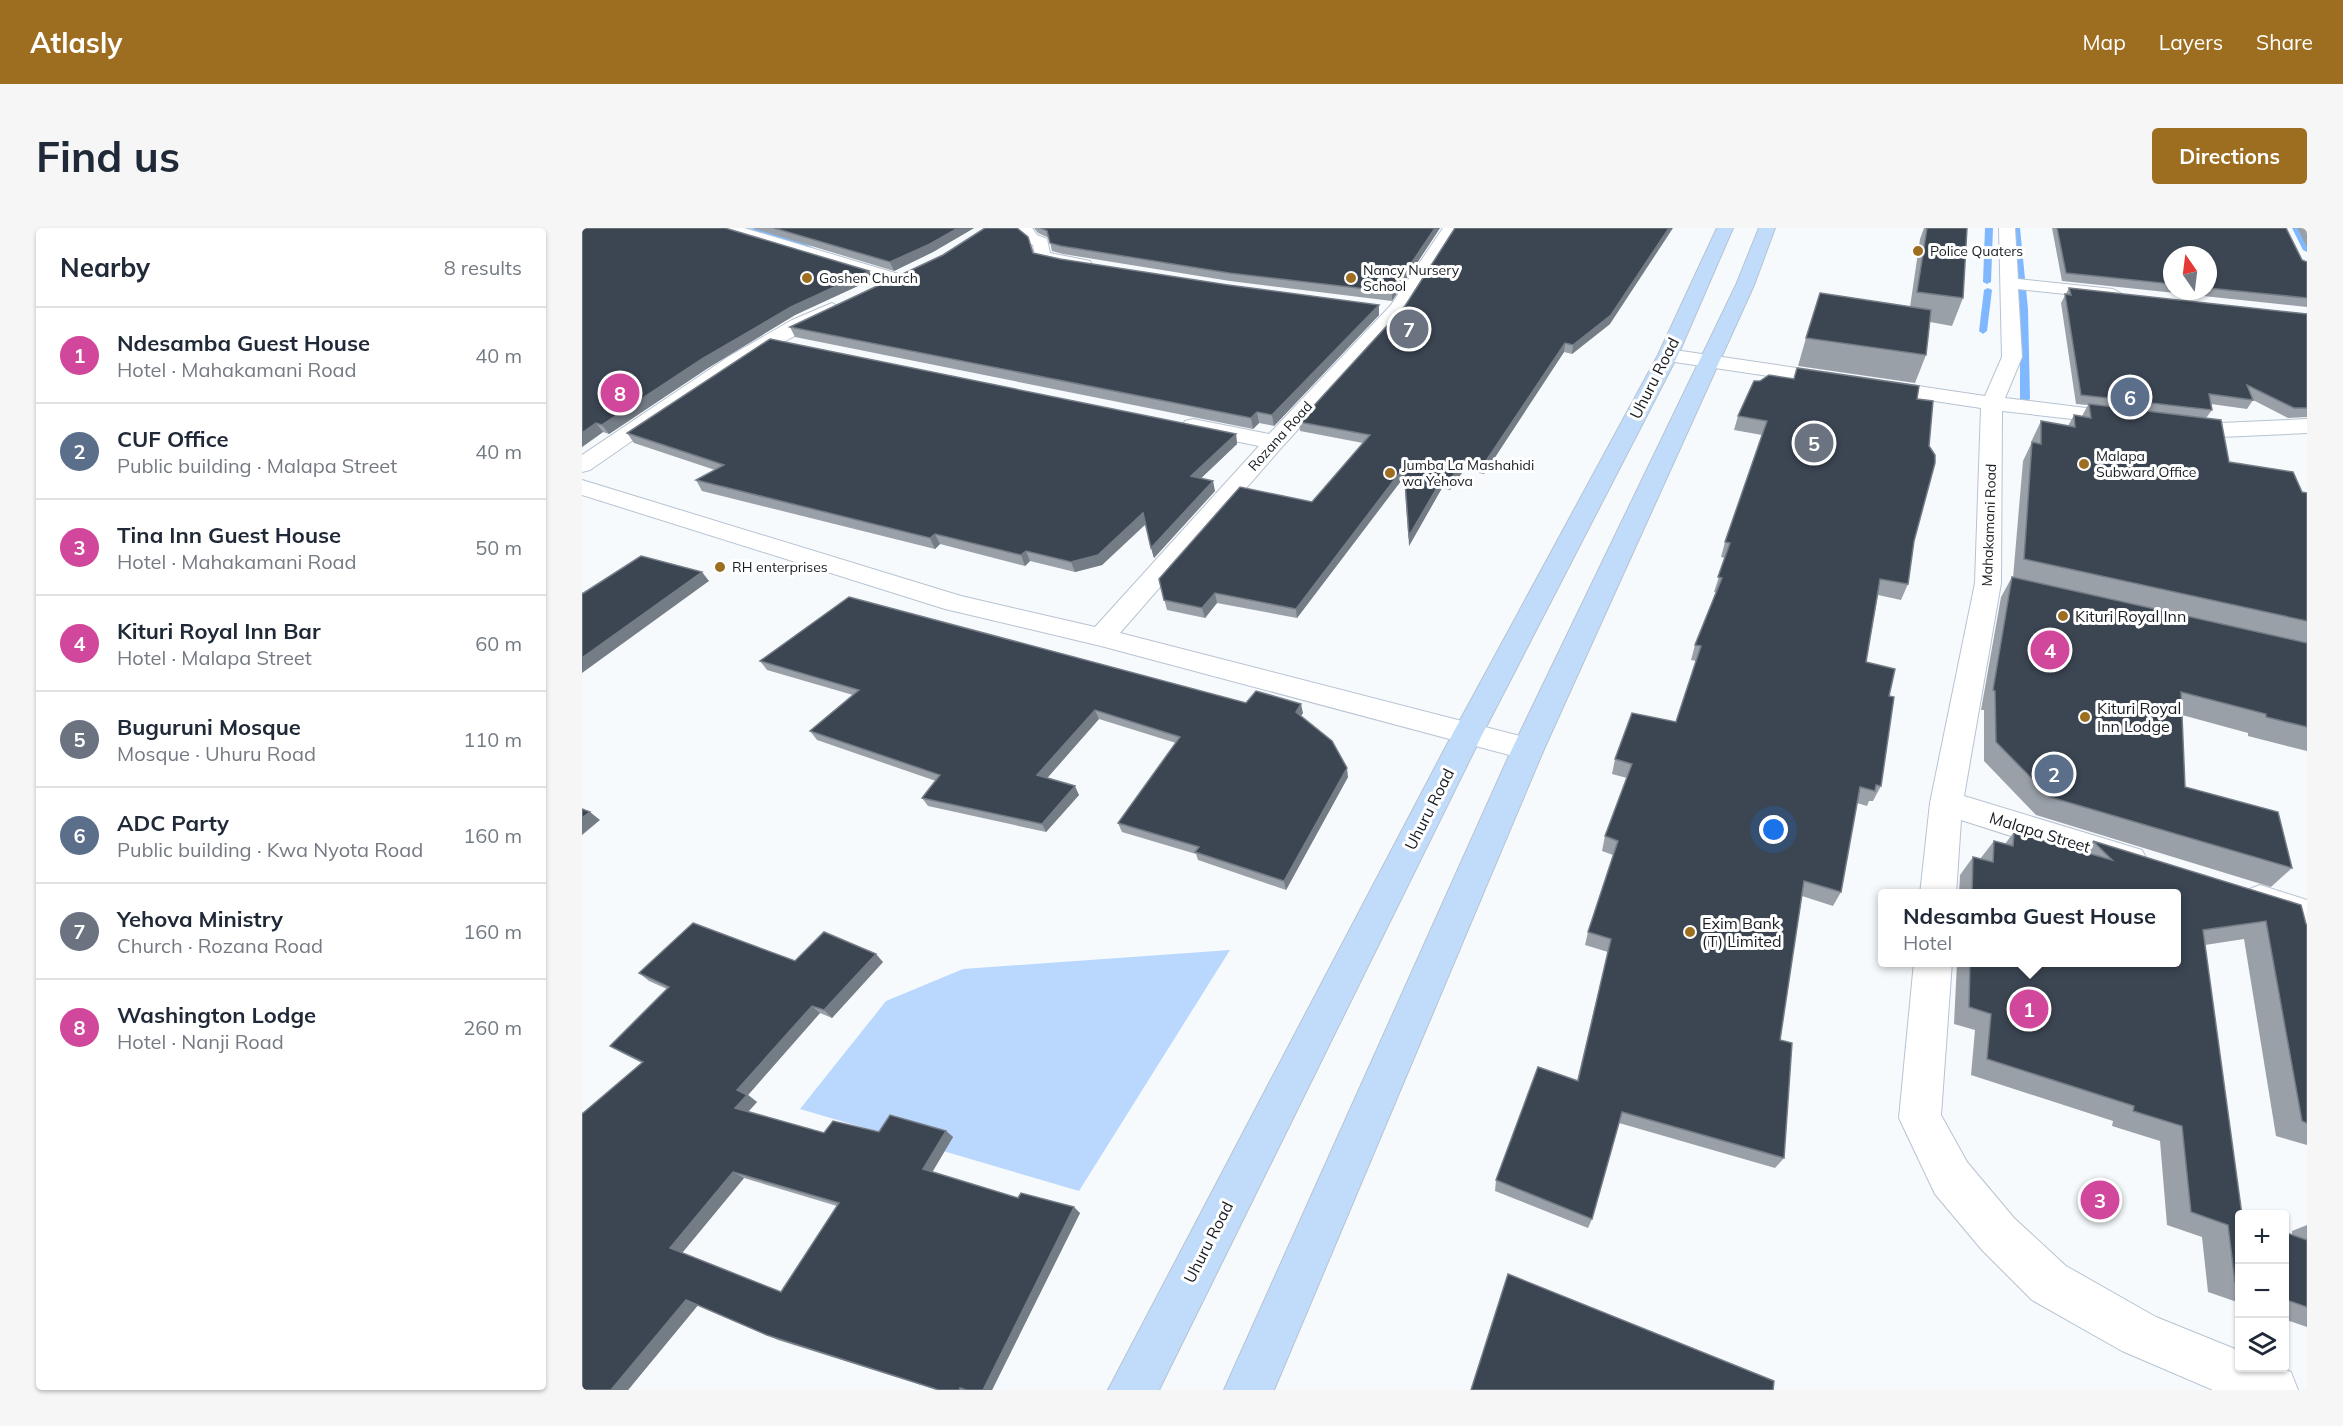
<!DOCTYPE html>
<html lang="en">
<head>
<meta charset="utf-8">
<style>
	body { margin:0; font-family:Mulish,sans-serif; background:#f6f6f7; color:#1f2937 }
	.controls { position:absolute; right:18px; bottom:18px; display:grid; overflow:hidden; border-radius:6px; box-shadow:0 2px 4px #0004 }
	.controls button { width:54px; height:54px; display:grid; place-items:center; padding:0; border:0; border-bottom:2px solid #e0e1e3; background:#fff; color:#1f2937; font:30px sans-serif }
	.compass { position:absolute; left:1581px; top:18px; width:54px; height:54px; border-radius:50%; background:#fff; box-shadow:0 2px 4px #0004; rotate:346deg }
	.you { position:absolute; left:1192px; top:602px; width:21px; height:21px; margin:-15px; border:4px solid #fff; border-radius:50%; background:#1a73e8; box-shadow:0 0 0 9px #1a73e833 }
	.badge { display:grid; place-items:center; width:39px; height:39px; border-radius:50%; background:#9d6d20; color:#fff; font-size:20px; font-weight:700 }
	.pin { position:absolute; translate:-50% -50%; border:3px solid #fff; box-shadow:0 2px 6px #0006 }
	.popup { position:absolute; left:1296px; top:661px; width:303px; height:78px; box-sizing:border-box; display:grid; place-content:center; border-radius:6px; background:#fff; filter:drop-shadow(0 2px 4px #0005); font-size:20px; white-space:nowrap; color:#747a83 }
	.popup b { font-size:22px; color:#1f2937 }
	.popup::after { content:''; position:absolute; left:50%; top:100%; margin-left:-12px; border:12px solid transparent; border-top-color:#fff }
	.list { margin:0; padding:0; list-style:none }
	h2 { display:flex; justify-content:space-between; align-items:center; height:78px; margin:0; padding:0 24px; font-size:26px }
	h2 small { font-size:20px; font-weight:400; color:#747a83 }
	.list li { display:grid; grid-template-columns:39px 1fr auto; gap:18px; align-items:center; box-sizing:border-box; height:96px; padding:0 24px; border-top:2px solid #e0e1e3 }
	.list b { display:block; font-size:22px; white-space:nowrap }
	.list p { margin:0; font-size:20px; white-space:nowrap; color:#747a83 }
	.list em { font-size:20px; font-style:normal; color:#747a83 }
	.icon { flex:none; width:33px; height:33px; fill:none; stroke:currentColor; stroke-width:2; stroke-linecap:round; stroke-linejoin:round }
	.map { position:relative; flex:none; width:1725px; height:1162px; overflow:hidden; border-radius:6px }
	header { display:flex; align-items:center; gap:36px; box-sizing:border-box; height:84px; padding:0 30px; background:#9d6d20; color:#fff }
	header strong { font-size:28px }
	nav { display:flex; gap:33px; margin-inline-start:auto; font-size:21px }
	.intro { display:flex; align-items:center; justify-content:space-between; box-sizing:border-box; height:144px; padding:0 36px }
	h1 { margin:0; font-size:42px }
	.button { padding:15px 27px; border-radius:6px; background:#9d6d20; color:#fff; font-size:21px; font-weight:700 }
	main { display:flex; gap:36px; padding:0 36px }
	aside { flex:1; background:#fff; border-radius:6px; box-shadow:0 2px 4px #0004 }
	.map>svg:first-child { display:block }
</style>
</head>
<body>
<header>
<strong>Atlasly</strong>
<nav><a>Map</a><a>Layers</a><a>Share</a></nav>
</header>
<div class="intro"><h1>Find us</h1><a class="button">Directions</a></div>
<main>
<aside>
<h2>Nearby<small>8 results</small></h2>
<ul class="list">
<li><span class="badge" style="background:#d1479c">1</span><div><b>Ndesamba Guest House</b><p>Hotel · Mahakamani Road</p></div><em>40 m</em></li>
<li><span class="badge" style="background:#5c6f8a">2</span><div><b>CUF Office</b><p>Public building · Malapa Street</p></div><em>40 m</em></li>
<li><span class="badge" style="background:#d1479c">3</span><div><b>Tina Inn Guest House</b><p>Hotel · Mahakamani Road</p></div><em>50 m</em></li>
<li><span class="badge" style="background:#d1479c">4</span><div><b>Kituri Royal Inn Bar</b><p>Hotel · Malapa Street</p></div><em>60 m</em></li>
<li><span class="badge" style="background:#6b7280">5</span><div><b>Buguruni Mosque</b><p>Mosque · Uhuru Road</p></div><em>110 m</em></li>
<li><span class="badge" style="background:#5c6f8a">6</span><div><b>ADC Party</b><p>Public building · Kwa Nyota Road</p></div><em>160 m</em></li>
<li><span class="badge" style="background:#6b7280">7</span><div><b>Yehova Ministry</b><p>Church · Rozana Road</p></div><em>160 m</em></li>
<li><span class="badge" style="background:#d1479c">8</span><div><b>Washington Lodge</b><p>Hotel · Nanji Road</p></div><em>260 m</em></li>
</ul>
</aside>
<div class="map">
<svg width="1725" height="1162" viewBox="0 0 1725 1162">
	<rect width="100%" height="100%" fill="#f7fafd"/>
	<path fill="#bad7fd" d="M648 722 497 963 218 881 304 773 381 741Z"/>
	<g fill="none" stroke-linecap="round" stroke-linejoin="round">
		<g fill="#7fb8fe" fill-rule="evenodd">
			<path d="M162 0C186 0 220 12 239 24L235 26 218 22 209 15Z"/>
			<path d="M1403 0H1411L1409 54 1405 56 1401 54Z"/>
			<path d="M1430 0H1438L1446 81 1448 171 1443 174 1438 171V81Z"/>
			<path d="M1710 0H1718L1725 15V24L1721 22Z"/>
			<path d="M1406 60 1410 62 1405 103 1401 106 1397 103 1402 62Z"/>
		</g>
		<defs>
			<g id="minor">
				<path d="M137 0H162L320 47 323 51 320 55H308L139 3Z"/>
				<path d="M413 0H450L455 7 465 11 468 25 508 33 510 37 502 42 454 32 451 17 443 13 438 6 415 3Z"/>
				<path d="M861 0H877L822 85 700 219 538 405 946 510 957 513 962 521 957 529 946 532 519 418 363 381 0 267V252L379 368 513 399 677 218 603 203 600 198 603 193 611 191 687 206 809 77Z"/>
				<path d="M1417 0H1433L1436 51 1531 61 1540 66 1531 71 1436 61 1440 129 1423 170 1544 185 1552 186 1555 191 1552 196 1544 197 1420 183 1419 355 1382 568 1560 622 1565 632 1560 642 1548 646 1379 592 1374 666H1338L1348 575 1393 355 1399 180 1086 133 1076 127 1086 121 1403 168 1420 129Z"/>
				<path d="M250 75 259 80 256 84 160 137 8 242 0 244V227L146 129 210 92Z"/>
				<path d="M1596 191 1639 195 1725 191V205L1639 209 1588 202 1585 197 1588 192Z"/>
				<path d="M1678 657 1725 672V702L1665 682 1660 672 1665 662Z"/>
				<path d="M1332 734H1370L1359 887 1385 934 1432 990 1484 1038 1574 1089 1658 1123V1140H1697L1709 1144 1716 1162H1631L1540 1123 1450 1072 1400 1022 1353 966 1317 890Z"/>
			</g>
			<g id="secondary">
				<path d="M1135 0H1151L1096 127 900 507 577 1162H526L870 507 1076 127Z"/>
				<path d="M1177 0H1193L1172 57 962 521 692 1162H642L930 521 1154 57Z"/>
			</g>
		</defs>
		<use href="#minor" stroke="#b6c3d2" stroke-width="2"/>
		<use href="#secondary" stroke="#b6c3d2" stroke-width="2"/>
		<use href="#minor" fill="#fff" fill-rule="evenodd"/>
		<use href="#secondary" fill="#c1dcfb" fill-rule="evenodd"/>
	</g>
	<g fill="#9aa0a8" fill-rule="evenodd">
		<path d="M0 0 287 43 291 51 213 87 126 140 27 206 21 204 0 219Z"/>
		<path d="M170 0H392L351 24 312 43Z"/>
		<path d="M452 0H858L810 73 648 53 481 26 470 23 467 10 456 5Z"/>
		<path d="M1342 0H1385L1381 70 1370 98 1348 94 1344 127 1333 155 1216 138 1224 110 1328 79 1338 11Z"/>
		<path d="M1470 0H1704L1720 32 1725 34V79L1480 53ZM1590 27H1626V63H1590Z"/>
		<path d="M1715 0H1725V19Z"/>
		<path d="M451 25 478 31 646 57 797 77V87L692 198 677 195 671 201 213 109 208 99 361 27Z"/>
		<path d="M1487 60 1725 86V189L1706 190 1671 172 1665 181 1629 176 1630 182 1624 190 1647 234 1720 264 1725 265V523L1666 508V505L1600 487 1603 559 1710 640 1689 659 1454 587 1402 533V482H1399L1419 369 1430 349 1431 350 1441 233 1449 216 1450 212 1459 193 1486 198 1492 187 1500 188 1506 177 1494 176 1479 75Z"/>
		<path d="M823 78 1028 96 990 126 982 124 902 246 882 242 868 262 860 260 827 318 822 249 715 390 635 375 623 390 585 382 577 351 730 274 781 215 718 203 717 194Z"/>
		<path d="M1335 171 1332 313 1326 356 1319 372 1296 367 1284 434 1307 468 1299 558 1291 573H1287L1285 578 1275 575 1259 664 1251 678 1220 668 1198 812 1202 930 1193 940 1037 895 1010 991 1006 1000 913 963 914 952 995 853 1026 724 1003 717 1006 704 1031 627 1020 623 1023 608 1045 550 1030 546 1033 531 1094 494 1114 433 1109 432 1113 417 1134 364H1132L1143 330 1139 329 1143 314 1180 207 1152 202 1156 188Z"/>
		<path d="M45 205 654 206 655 216 619 250 633 263 572 330 563 296 520 337 493 344 448 333 443 338 358 316 353 321 120 263 114 252 133 242 52 215Z"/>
		<path d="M178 433 664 475 721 485 719 488 766 549 704 662 616 632 614 626 540 604 536 595 594 515 517 491 465 550 497 567 464 604 346 578 340 570 354 553 235 512 228 503 271 467 185 442Z"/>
		<path d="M1432 604 1502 624 1511 613 1725 697V917L1694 908 1662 711 1623 717 1658 987V1075L1626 1064 1620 1009 1585 997 1578 913 1530 898 1531 893 1389 847 1393 802 1372 796 1375 735H1594V666H1377L1378 647 1391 629 1398 631 1412 613 1423 616Z"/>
		<path d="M213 733 301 734 250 790 238 785 166 867 175 874 166 884 242 905 364 903 371 909 350 944 436 970 498 985 410 1162H355L196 1112 116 1077 46 1162H0L60 835 40 825 28 818 85 761 67 753 57 745ZM162 950 255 978 199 1064 100 1025Z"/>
		<path d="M1725 997V1099L1702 1091V1004L1710 1007V1003Z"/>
	</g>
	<g fill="#747c86">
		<path d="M376 0H392L351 24 312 43 308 34Z"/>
		<path d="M853 0H858L810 73V64Z"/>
		<path d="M1087 0H1091L1028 96 990 126 991 117Z"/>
		<path d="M287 43 291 51 213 87 126 140 27 206 20 197 120 131 209 79Z"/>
		<path d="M797 77V87L692 198 690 187Z"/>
		<path d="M983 115 982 124 902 246V236Z"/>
		<path d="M675 184 677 195 671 201 669 190Z"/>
		<path d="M14 195 21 204 0 219V205Z"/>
		<path d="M654 206 655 216 611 258 609 248Z"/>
		<path d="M882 232V242L868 262V252Z"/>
		<path d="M822 239V249L715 390 714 381Z"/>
		<path d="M860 251V260L827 318V308Z"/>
		<path d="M631 253 633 263 572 330 569 320Z"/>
		<path d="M561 285 564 296 520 337 493 344 489 334Z"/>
		<path d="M353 306 358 316 353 321 348 310Z"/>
		<path d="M444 323 448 333 443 338 439 327Z"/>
		<path d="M120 344 127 353 0 445V430Z"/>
		<path d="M633 365 635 375 623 390 620 380Z"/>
		<path d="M719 476 721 485 715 493 714 484Z"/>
		<path d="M513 482 517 491 460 556 455 547Z"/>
		<path d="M765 540 766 549 704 662 702 653Z"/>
		<path d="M493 558 497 567 464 604 460 596Z"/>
		<path d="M8 584 18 592 0 607V590Z"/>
		<path d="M294 726 301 734 250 790 242 782Z"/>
		<path d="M230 778 238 785 166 867 175 874 163 887 153 880 155 862Z"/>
		<path d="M364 903 371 909 348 948 341 941Z"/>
		<path d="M151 944 162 950 100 1025 88 1020Z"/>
		<path d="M492 979 498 985 410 1162H401Z"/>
		<path d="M104 1072 117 1076 46 1162H29Z"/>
	</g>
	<g fill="#3c4653" stroke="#747c86" stroke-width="1.5" fill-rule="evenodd">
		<path d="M0 0H143L287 43 209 79 120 131 20 197 14 195 0 205Z"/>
		<path d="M192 0H376L348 16 308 34Z"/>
		<path d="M403 0H435L446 9 451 25 478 31 646 57 797 77 690 187 675 184 669 190 208 99 361 27Z"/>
		<path d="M459 0H853L810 64 647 45 479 18 468 15 465 3Z"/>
		<path d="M873 0H1087L1029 87 991 117 983 115 902 236 882 232 868 252 860 251 827 308 822 239 714 381 633 365 620 380 582 372 577 351 658 259 730 274 788 207 717 194 823 78Z"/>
		<path d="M1345 0H1385L1381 70 1335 64Z"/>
		<path d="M1475 0H1704L1720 32 1725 34V70L1626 60V27H1590V56L1484 45Z"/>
		<path d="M1487 60 1725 86V180H1712L1665 157 1671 172 1627 166 1630 182 1499 167 1483 66 1489 67Z"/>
		<path d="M1238 65 1349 82 1344 127 1224 110Z"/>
		<path d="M188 111 654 206 609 248 631 253 569 320 561 285 516 327 489 334 444 323 439 327 353 306 348 310 114 252 142 237 45 205Z"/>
		<path d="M1215 140 1337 158 1335 171 1351 173 1347 218 1353 227V235L1332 313 1326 356 1298 351 1284 434 1313 441 1307 468 1312 469 1299 558 1294 557 1293 563 1278 559 1259 664 1222 653 1198 812 1210 815 1202 930 1040 884 1010 991 914 952 956 839 996 853 1029 711 1006 704 1036 613 1023 608 1050 536 1033 531 1050 485 1094 494 1119 418 1113 417 1140 350 1136 349 1148 315 1143 314 1185 193 1156 188 1172 153H1178L1187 147 1212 151Z"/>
		<path d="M1507 176 1639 192 1647 234 1711 244 1720 264 1725 265V393L1442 331 1450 214 1459 216V193L1493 199 1492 187 1509 190Z"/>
		<path d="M59 328 120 344 0 430V366Z"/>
		<path d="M1430 349 1725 415V499L1684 489V486L1599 464 1603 559 1696 584 1710 640 1468 569 1414 514 1413 463 1411 462Z"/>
		<path d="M267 369 664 475 674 463 719 476 714 484 750 513 765 540 702 653 613 624 617 619 536 595 598 509 513 482 455 547 493 558 460 596 340 570 358 547 228 503 277 462 178 433Z"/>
		<path d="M0 581 8 584 0 590Z"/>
		<path d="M1432 604 1530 632 1511 613 1719 677 1724 696 1725 697V895L1720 893 1684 693 1621 702 1660 987H1658V1055L1653 1054 1646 997 1609 984 1600 898 1551 883 1552 878 1405 831 1409 786 1387 779 1388 735H1594V666H1390L1391 629 1411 634 1412 613 1431 618Z"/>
		<path d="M111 695 213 733 242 704 294 726 242 782 230 778 155 862 165 867 153 880 242 905 251 893 297 904 308 887 364 903 341 941 436 970 439 965 492 979 401 1162H385L378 1160 377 1162H357L185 1107 104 1072 29 1162H0V886L61 834 28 818 87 759 57 745ZM151 944 257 975 199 1064 88 1020Z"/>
		<path d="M1702 1004 1725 1012V1079L1702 1071Z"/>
		<path d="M926 1046 1192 1153 1191 1162H889Z"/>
	</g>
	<g fill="#9d6d20" stroke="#fff" stroke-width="2">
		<circle cx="1336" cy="23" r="6"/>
		<circle cx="225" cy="50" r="6"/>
		<circle cx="769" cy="50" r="6"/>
		<circle cx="1502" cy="236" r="6"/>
		<circle cx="808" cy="245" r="6"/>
		<circle cx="138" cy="339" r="6"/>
		<circle cx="1481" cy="388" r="6"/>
		<circle cx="1503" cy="489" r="6"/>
		<circle cx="1108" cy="704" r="6"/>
	</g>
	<g text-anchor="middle" stroke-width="6" stroke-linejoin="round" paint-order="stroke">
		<g font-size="14" fill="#181d22" stroke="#fff" text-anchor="start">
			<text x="1348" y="28">Police Quaters</text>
			<text x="781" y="47">Nancy Nursery<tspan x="781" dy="16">School</tspan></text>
			<text x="237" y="55">Goshen Church</text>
			<text x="1514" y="233">Malapa<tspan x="1514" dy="16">Subward Office</tspan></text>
			<text x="820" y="242">Jumba La Mashahidi<tspan x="820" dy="16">wa Yehova</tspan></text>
			<text x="150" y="344">RH enterprises</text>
		</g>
		<g font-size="14" fill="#181d22" stroke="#fff">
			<text transform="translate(698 208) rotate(-48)" y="5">Rozana Road</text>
			<text transform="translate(1407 297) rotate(-88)" y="5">Mahakamani Road</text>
		</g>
		<g font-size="16" fill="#181d22" stroke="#fff">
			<text transform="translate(1072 150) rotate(-63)" y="6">Uhuru Road</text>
			<text transform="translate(847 581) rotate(-63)" y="6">Uhuru Road</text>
			<text transform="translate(1458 604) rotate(17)" y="6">Malapa Street</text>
			<text transform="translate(626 1014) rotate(-63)" y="6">Uhuru Road</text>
		</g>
		<g font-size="16" fill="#181d22" stroke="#fff" text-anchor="start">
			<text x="1493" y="394">Kituri Royal Inn</text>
			<text x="1515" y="486">Kituri Royal<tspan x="1515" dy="18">Inn Lodge</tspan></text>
			<text x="1120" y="701">Exim Bank<tspan x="1120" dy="18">(T) Limited</tspan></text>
		</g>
	</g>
</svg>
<div class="controls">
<button>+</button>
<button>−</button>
<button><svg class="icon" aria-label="layers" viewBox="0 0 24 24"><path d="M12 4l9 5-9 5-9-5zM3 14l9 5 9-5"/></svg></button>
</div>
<svg class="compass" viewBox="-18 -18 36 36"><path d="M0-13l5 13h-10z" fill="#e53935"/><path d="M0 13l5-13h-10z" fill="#747a83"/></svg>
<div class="you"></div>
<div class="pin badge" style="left:1447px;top:781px;background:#d1479c">1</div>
<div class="popup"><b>Ndesamba Guest House</b>Hotel</div>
<div class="pin badge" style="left:1472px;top:546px;background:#5c6f8a">2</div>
<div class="pin badge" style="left:1518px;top:972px;background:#d1479c">3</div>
<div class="pin badge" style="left:1468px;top:422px;background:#d1479c">4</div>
<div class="pin badge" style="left:1232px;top:215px;background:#6b7280">5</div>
<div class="pin badge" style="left:1548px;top:169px;background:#5c6f8a">6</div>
<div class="pin badge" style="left:827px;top:101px;background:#6b7280">7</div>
<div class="pin badge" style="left:38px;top:165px;background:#d1479c">8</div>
</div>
</main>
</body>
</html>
